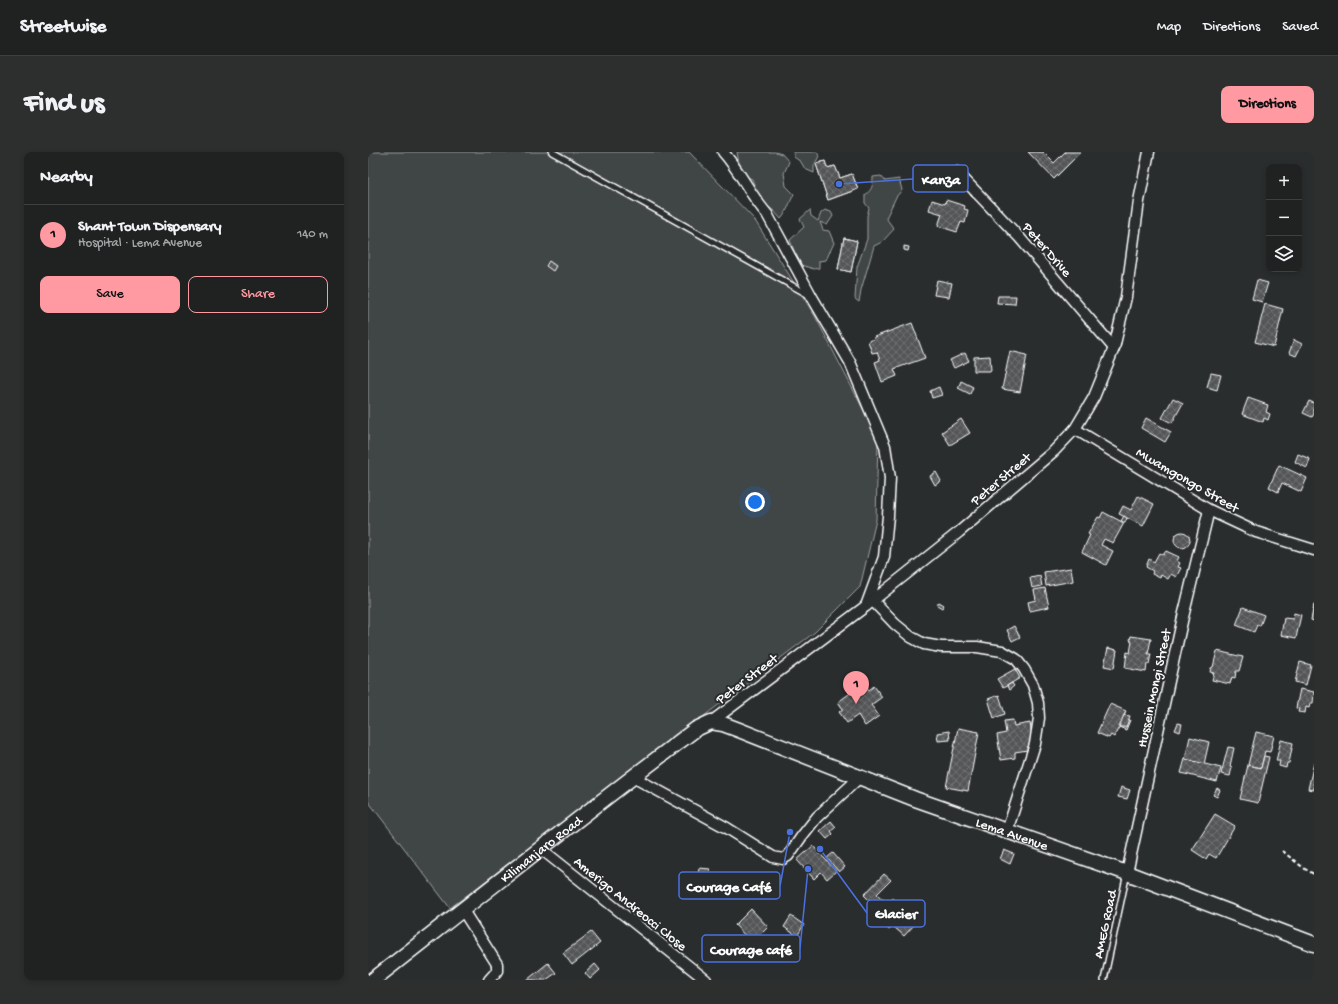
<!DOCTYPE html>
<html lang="en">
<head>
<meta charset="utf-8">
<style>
	body { margin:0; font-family:"Gochi Hand",sans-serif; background:#2d2f2f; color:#f1f3f6 }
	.controls { position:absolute; right:12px; top:12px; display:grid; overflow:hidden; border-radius:8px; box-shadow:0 2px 6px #0003 }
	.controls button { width:36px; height:36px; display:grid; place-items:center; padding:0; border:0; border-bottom:1px solid #3d3f40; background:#202222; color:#f1f3f6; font:20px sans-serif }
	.you { position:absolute; left:387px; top:350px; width:14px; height:14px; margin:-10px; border:3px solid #fff; border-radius:50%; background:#1a73e8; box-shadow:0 0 0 6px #1a73e833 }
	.badge { display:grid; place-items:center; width:26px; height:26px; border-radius:50%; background:#ff9aa2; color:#111; font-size:13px; font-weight:700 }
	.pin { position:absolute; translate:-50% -33px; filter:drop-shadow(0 1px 2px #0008) }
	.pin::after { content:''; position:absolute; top:21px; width:14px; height:12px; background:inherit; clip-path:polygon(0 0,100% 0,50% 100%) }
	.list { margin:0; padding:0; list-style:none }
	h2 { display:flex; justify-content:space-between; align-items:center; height:52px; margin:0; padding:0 16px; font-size:17px }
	h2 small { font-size:13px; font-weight:400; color:#a2a4a5 }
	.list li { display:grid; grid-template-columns:26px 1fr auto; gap:12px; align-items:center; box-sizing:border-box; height:60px; padding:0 16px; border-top:1px solid #3d3f40 }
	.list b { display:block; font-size:15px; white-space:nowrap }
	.list p { margin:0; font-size:13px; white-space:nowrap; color:#a2a4a5 }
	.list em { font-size:13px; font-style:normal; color:#a2a4a5 }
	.actions { display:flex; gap:8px; padding:12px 16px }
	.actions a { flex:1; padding:9px 0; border:1px solid #ff9aa2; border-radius:8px; text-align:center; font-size:14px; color:#ff9aa2 }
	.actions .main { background:#ff9aa2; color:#111 }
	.icon { flex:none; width:22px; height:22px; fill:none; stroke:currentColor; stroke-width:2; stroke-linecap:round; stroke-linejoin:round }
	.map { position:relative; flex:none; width:946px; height:828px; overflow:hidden; border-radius:8px }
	header { display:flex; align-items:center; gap:24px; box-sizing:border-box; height:56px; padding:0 20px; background:#202222; border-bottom:1px solid #3d3f40 }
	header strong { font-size:19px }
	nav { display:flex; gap:22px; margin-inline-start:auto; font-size:14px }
	.intro { display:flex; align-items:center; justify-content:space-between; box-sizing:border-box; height:96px; padding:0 24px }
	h1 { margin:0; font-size:28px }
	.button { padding:10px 18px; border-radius:8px; background:#ff9aa2; color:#111; font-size:14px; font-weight:700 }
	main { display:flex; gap:24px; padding:0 24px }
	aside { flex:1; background:#202222; border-radius:8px; box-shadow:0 2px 6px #0003 }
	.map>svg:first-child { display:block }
</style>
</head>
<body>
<header>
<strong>Streetwise</strong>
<nav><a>Map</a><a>Directions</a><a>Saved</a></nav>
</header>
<div class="intro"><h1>Find us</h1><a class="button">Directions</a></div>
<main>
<aside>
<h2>Nearby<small></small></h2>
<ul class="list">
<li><span class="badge">1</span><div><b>Shant Town Dispensary</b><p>Hospital · Lema Avenue</p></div><em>140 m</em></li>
</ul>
<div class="actions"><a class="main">Save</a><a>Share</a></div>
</aside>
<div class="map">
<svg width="946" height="828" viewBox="0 0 946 828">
	<defs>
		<pattern id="building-cross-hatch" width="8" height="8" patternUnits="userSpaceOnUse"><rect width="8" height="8" fill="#555758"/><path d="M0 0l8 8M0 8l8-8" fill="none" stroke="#6e7071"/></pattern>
	</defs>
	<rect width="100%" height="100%" fill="#2a2d2e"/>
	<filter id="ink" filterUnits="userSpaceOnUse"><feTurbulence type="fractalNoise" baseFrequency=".025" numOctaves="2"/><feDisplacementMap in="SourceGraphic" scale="8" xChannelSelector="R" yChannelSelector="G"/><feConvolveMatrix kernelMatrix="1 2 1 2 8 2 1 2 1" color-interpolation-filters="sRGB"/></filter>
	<g filter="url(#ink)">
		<g fill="#414445" stroke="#a0a2a2">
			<path d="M0 0H321L386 67 447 164 510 286 508 368 492 435 447 480 82 756 0 649Z"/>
			<path d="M369 0H407L414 2 421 10 416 21 418 34 426 42C421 51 420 59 413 67L406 59 397 52 389 40 384 27 373 22Z"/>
			<path d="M425 0H449L451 4 446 14V21L437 17 433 10 426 5Z"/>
			<path d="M513 24 517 29 531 27 534 38 528 45 518 66 526 77 514 90 506 94 493 138 491 150 487 147 489 115 499 87V64L501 56 497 51V43C504 38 505 34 505 25Z"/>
			<path d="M442 58 443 64 450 69 453 61 457 58 463 60 465 64 459 73 452 70 455 78 461 79 466 91 458 108 451 109V116L446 117 433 113 427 101 422 88 436 75 432 67Z"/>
		</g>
		<g fill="url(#building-cross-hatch)" stroke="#fff">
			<path d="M660 0H675L686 11 697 0H713L686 27Z"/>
			<path d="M457 9 459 16 467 14 472 26 484 22 490 37 460 48 448 12Z"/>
			<path d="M457 9 459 16 467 14 472 26 484 22 490 37 460 48 448 12Z"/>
			<path d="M564 48 577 52 578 48 597 54 596 57 600 58 597 71 593 70 589 80 570 74 574 62 561 58Z"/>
			<path d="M476 86 489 89 483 120 470 117Z"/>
			<path d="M476 86 489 89 483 120 470 117Z"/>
			<path d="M536 94 541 95 540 99 536 98Z"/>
			<path d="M181 109 188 114 185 119 178 114Z"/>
			<path d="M569 128 584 131 581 145 566 143Z"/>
			<path d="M889 128 900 131 894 150 884 147Z"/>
			<path d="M630 144H648L647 152 629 151Z"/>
			<path d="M897 152 915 157 906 195 887 190Z"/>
			<path d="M544 171 557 206 526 217 529 224 514 230 507 210 512 208 509 200 504 201 500 189 506 187V185Z"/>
			<path d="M926 188 934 192 928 204 921 201Z"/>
			<path d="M642 199 659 203 652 240 634 237Z"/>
			<path d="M597 201 601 209 586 216 582 208Z"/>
			<path d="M622 204 623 219H606V205Z"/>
			<path d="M843 221 853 223 849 238 839 235Z"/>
			<path d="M593 229 605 235 602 242 590 236Z"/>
			<path d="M571 235 574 243 564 246 562 239Z"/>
			<path d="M805 246 815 251 804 271 794 266Z"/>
			<path d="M880 246 900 253 898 260 902 262 900 268 896 266 895 270 874 262Z"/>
			<path d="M941 249 946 251V262L944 265 935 261Z"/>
			<path d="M778 266 803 280 797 290 773 276Z"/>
			<path d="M593 267 602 281 582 293 574 280Z"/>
			<path d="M930 302 942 307 939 316 927 310Z"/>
			<path d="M911 313 939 326 933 340 914 331 910 340 901 335Z"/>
			<path d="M568 320 573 329 567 333 562 324Z"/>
			<path d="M770 344 786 352 775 374 751 362 755 354 763 358Z"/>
			<path d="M735 360 756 371 745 391 736 387 733 393 745 399 738 413 714 400 722 383 720 382 730 365 732 366Z"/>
			<path d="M756 364 759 366 757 371 753 369Z"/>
			<circle cx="814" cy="388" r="8"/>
			<path d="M798 399 811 405 809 409 812 411 810 415 813 416 808 425 803 422 800 427 793 423 792 426 784 422 785 419 778 415 781 407 786 410 791 401 795 403Z"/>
			<path d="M703 416 705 429 678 434 676 420Z"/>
			<path d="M672 424 674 434 664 436 662 426Z"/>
			<path d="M677 436 681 455 662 459 660 450 668 448 666 438Z"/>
			<path d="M571 450 576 453 574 456 569 453Z"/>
			<path d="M946 452V469L943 468Z"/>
			<path d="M875 455 896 463 892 474 889 473 886 480 868 473Z"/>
			<path d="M926 461 933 463 928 486 913 483 916 466 925 467Z"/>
			<path d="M646 474 652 485 644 489 639 478Z"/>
			<path d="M763 484 783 487 780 502H783L781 512H779L778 520 757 516 759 500 762 501 764 489 762 488Z"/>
			<path d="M740 496 749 498 746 516 736 514Z"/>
			<path d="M849 499 875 505 871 519H868L867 526 864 525 862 532 844 528 846 521 842 520 843 516 845 515Z"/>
			<path d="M932 510 943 513 938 533 927 530Z"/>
			<path d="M647 517 652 526 635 536 629 527Z"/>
			<path d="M496 531 501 538 506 534 514 545 503 553 511 564 497 574 490 563 479 571 471 560 475 557 470 550Z"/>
			<path d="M644 531 646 534 641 538 639 534Z"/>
			<path d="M932 537 946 540 945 551H942L941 556 938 555 937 561 930 560 931 557 928 556Z"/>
			<path d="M631 543 637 562 626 566 620 547Z"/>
			<path d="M742 552 758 559 755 565 762 568 758 578 751 575 746 585 743 583 741 586 729 581Z"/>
			<path d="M756 563 762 564 758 575H751Z"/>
			<path d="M645 568 646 574 662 571 666 597 647 600V606L633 608 629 583 638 581 636 569Z"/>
			<path d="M810 571 814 572 812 580 807 578Z"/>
			<path d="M590 576 611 580 600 639 578 635Z"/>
			<path d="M581 579 582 588 570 589 569 581Z"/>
			<path d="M888 580 906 584 902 600 897 599 893 616 880 613Z"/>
			<path d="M822 585 841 590 836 612 817 607Z"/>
			<path d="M913 588 925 591 921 611H919L918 616 911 614 912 609H908Z"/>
			<path d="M860 595 866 596 862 614 864 615 862 624 853 622Z"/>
			<path d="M896 604 901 605 890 651 872 647 880 613 893 616Z"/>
			<path d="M817 607 853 616 849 630 813 621Z"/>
			<path d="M946 611V638L940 637Z"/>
			<path d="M753 635 762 638 759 647 750 645Z"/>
			<path d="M849 636 852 638 849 645 845 643Z"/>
			<path d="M847 662 867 674 848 706 841 702 838 707 824 698Z"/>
			<path d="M463 669 468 675 463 679 465 682 459 687 452 679Z"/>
			<path d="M445 694 468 719 459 727 453 720 446 727 429 708Z"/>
			<path d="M636 698 646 702 642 712 632 707Z"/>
			<path d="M465 701 477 715 471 720 459 706Z"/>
			<path d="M331 716 342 717 340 731 329 730Z"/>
			<path d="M516 722 523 728 509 742 520 752 525 746 538 759 542 754 549 761 541 769 546 773 536 784 525 774 521 778 506 763 511 758 496 743Z"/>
			<path d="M383 757 400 775 384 791 367 773Z"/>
			<path d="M423 764 436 773 429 784 416 775Z"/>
			<path d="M223 780 232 791 204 813 195 801Z"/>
			<path d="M180 811 188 821 178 828H159Z"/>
			<path d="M227 812 232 818 222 827 217 821Z"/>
		</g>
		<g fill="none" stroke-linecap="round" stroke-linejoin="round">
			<defs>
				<g id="lane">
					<path d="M184 0 441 143"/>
					<path d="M736 828 759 721"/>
				</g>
				<g id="street">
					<path d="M355 0C372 19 382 43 399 62L444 145 482 210 517 294 522 326 520 364 516 405 498 454"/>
					<path d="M589 20 651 85 746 196"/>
					<path d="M707 277 841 358 888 380 946 398"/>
					<path d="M505 449 527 472 543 485 556 492 573 495H609L634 499 648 507 656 517 665 533 670 551 671 566 667 592 639 679"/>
					<path d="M343 570 498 454 591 380 686 299 707 277 726 245 746 196 758 145 771 49 781 0"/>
					<path d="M265 625 359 676 405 705 415 707 420 704 434 684 449 665 492 625"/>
					<path d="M172 696 338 828"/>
					<path d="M759 721 815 465 841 358"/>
					<path d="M94 757 129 812V819L121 828"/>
				</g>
				<g id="secondary">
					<path id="s1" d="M5 828C112 744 219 659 328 577L343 570 355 572 371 578 547 647 759 721 946 792"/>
				</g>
			</defs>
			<use href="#lane" stroke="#fff" stroke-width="8"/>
			<use href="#street" stroke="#fff" stroke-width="13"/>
			<use href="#secondary" stroke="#fff" stroke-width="17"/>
			<path stroke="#fff" stroke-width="2" stroke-dasharray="4 3" stroke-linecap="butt" d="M914 699 937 717 946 722"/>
			<use href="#lane" stroke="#2a2d2e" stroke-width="5"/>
			<use href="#street" stroke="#2a2d2e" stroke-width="10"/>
			<use href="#secondary" stroke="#2a2d2e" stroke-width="14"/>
		</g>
	</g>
	<g text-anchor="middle" stroke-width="4" stroke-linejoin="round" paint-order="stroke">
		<g font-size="14" fill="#fff" stroke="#2a2d2e">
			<text transform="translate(680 97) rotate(49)" y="5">Peter Drive</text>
			<text transform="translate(632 326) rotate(-40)" y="5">Peter Street</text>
			<text transform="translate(820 327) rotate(30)" y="5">Mwamgongo Street</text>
			<text transform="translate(378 526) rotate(-37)" y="5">Peter Street</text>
			<text transform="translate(785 536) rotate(-78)" y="5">Hussein Mongi Street</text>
			<text dy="5" stroke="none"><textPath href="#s1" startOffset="747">Lema Avenue</textPath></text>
			<text dy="5" stroke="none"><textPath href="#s1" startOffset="213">Kilimanjaro Road</textPath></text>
			<text transform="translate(263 751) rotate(39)" y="5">Amerigo Andreocci Close</text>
			<text transform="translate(736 772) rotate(-78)" y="5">AMEG Road</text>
		</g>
	</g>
	<path fill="none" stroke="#4a71e0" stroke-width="1.5" d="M471 32L545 27M422 680L412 734M452 697L499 761M440 717L432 796"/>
	<g fill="#4a71e0" stroke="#2a2d2e" stroke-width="1.5">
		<circle cx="471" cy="32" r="4"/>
		<circle cx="422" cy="680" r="4"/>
		<circle cx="452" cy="697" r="4"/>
		<circle cx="440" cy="717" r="4"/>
	</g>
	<g fill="#2a2d2e" stroke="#4a71e0" stroke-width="1.5">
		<rect x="545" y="13" width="55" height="27" rx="4"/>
		<rect x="311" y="720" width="101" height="27" rx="4"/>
		<rect x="499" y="748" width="58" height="27" rx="4"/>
		<rect x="334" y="783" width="98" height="27" rx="4"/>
	</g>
	<g font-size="15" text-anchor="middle" font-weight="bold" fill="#fff">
		<text x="573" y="32">Kanza</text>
		<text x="361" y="739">Courage Café</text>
		<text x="528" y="766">Glacier</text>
		<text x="383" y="802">Courage café</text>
	</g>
</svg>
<div class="controls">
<button>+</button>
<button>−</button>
<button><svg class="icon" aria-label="layers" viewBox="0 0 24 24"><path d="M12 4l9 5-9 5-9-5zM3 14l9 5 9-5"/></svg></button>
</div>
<div class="you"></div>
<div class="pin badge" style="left:488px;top:552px">1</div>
</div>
</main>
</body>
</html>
